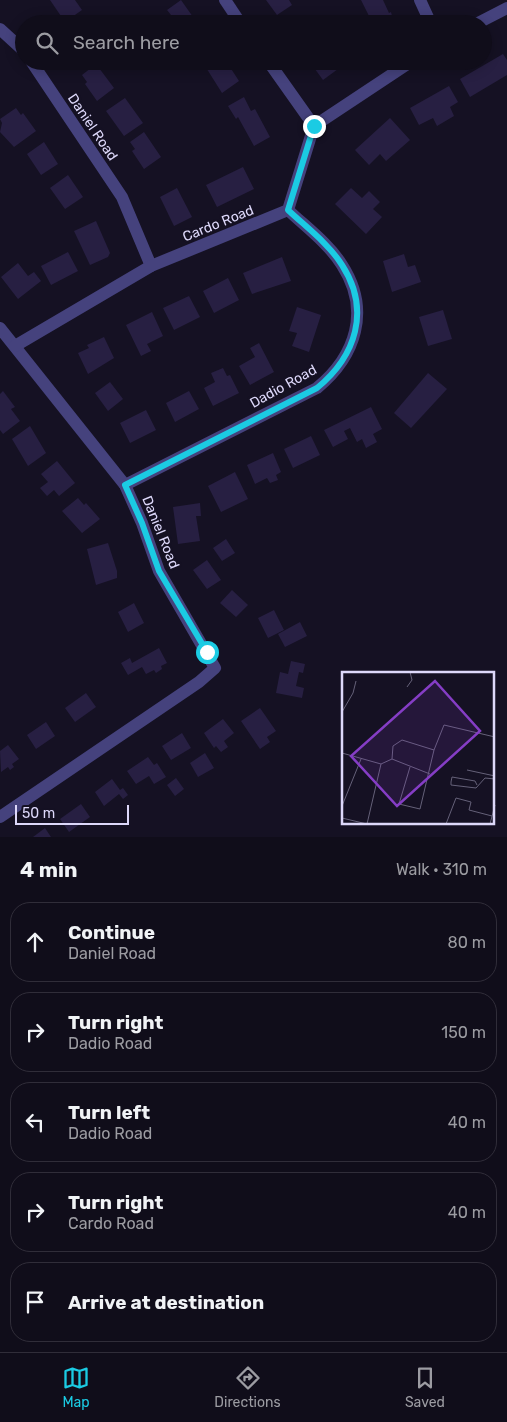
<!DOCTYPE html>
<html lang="en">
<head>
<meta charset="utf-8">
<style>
	body { margin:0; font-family:Rubik,sans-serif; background:#191623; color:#f1f3f6 }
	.scale { position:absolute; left:15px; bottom:12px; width:114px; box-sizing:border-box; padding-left:5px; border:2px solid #ddd8fa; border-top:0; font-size:14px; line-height:18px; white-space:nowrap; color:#ddd8fa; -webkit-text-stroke:4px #151123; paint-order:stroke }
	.stop { position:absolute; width:15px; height:15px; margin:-11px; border:4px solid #1bcbe3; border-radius:50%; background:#fff }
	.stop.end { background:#1bcbe3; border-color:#fff; box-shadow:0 1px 5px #0008 }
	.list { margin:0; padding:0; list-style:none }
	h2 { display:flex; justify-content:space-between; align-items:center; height:65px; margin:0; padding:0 20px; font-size:21px }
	h2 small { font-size:16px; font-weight:400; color:#9c9ca2 }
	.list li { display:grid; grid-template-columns:32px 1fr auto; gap:15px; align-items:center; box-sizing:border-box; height:80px; margin:0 10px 10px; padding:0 10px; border:1px solid #302d39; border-radius:20px }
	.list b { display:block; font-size:19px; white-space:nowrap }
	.list p { margin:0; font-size:16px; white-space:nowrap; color:#9c9ca2 }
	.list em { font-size:16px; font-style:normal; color:#9c9ca2 }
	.icon { flex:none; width:28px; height:28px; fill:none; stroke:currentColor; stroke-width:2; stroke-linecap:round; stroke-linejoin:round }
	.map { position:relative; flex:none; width:507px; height:837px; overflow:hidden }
	.search { position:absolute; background:#100d1a; box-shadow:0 2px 12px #0003; left:15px; right:15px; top:15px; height:55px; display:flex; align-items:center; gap:12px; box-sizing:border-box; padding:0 18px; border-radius:28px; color:#9c9ca2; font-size:19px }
	.sheet { height:515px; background:#100d1a }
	nav { display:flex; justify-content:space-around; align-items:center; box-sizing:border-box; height:70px; border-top:1px solid #302d39; background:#100d1a; font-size:14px; color:#9c9ca2 }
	nav a { display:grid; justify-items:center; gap:2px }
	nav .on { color:#1bcbe3 }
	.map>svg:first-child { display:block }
</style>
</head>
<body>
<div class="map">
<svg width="507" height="837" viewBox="0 0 507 837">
	<rect width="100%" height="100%" fill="#151123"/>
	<g fill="#271f42">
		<path d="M50 0H75L82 10 65 22Z"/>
		<path d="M181 0 198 24H170L175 20 167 10Z"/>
		<path d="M266 0H289L292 5 277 15Z"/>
		<path d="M361 0H383L389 13 391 12 394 24H373Z"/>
		<path d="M503 54 507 60V75L470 97 460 79Z"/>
		<path d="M205 61H226L239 81 222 93 205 66 207 64Z"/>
		<path d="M309 61H333L338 69 323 80Z"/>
		<path d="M96 64 114 88 97 101 85 84 87 82 82 75Z"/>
		<path d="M449 86 458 102 450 107 454 116 437 126 433 118 419 125 410 108Z"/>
		<path d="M244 97 251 111 255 109 270 137 254 146 238 117 236 119 228 106Z"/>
		<path d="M125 98 143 123 124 136 106 111Z"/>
		<path d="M16 108 21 115 23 113 36 131 14 147 0 132 2 123 0 119Z"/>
		<path d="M390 118 410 140 386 161 380 154 369 165 355 150Z"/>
		<path d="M144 132 161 157 144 169 132 151 135 149 130 142Z"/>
		<path d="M44 142 58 164 41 175 27 154Z"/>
		<path d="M243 167 254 189 217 207 206 185Z"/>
		<path d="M68 175 83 197 65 209 50 188Z"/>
		<path d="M177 188 192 217 174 226 160 197Z"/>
		<path d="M351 188 362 198 369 191 380 202 373 209 382 217 366 234 335 204Z"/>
		<path d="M96 221 110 253 108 257 90 265 74 231Z"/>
		<path d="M68 252 78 271 51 285 41 266Z"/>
		<path d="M404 254 408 267 415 265 421 282 392 292 383 261Z"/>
		<path d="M282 257 291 281 252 294 243 273Z"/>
		<path d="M18 263 28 276 34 272 41 281 18 299 1 277Z"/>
		<path d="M228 278 239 300 214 313 203 291Z"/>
		<path d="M189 296 200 317 174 330 163 308Z"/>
		<path d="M297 307 321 315 309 352 292 346 297 333 289 331Z"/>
		<path d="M443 310 452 339 428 346 419 317Z"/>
		<path d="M152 312 163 336 147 344 151 351 141 356 126 325Z"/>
		<path d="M104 337 114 358 88 374 78 353 89 348 87 345Z"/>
		<path d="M259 343 274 372 250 385 239 366 255 357 250 348Z"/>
		<path d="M223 368 227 376 230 375 239 393 213 406 204 388 215 382 211 373Z"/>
		<path d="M428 373 447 389 411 428 394 413Z"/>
		<path d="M110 382 123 399 108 411 95 393Z"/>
		<path d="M3 391 15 407 11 409 20 421 3 434 0 430V394Z"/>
		<path d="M189 391 199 409 175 422 166 403Z"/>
		<path d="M371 407 382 429 373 434 377 442 366 448 362 439 357 442 350 428 344 431 348 439 333 447 324 430Z"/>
		<path d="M146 410 156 430 130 443 120 423Z"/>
		<path d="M30 426 46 453 28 466 12 439Z"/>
		<path d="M311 436 320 455 293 468 284 449Z"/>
		<path d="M273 453 281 472 276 475 278 480 270 483 267 478 255 484 247 465Z"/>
		<path d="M57 461 75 483 59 496 54 490 47 496 40 488 48 482 41 474Z"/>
		<path d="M235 472 248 499 221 512 208 486Z"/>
		<path d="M78 498 84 505 86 503 100 519 82 533 62 511Z"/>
		<path d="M200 503 201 516H196L200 541 178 544 173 507Z"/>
		<path d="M226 539 235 553 222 561 213 548Z"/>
		<path d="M108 543 117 571V578L96 585 87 549Z"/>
		<path d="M207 560 221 580 207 589 193 570Z"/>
		<path d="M232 590 248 605 236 617 220 603Z"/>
		<path d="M134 603 144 623 128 632 118 612Z"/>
		<path d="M274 610 284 630 268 638 258 618Z"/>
		<path d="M300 622 307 636 285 647 278 634Z"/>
		<path d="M159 648 167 663 161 666 162 669 156 673 154 670 146 674 142 667 128 675 121 663 130 658 132 663Z"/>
		<path d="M291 661 305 664 303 673 299 672 296 686 304 688 302 698 276 693 280 672 288 674Z"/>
		<path d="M86 693 96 707 75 722 65 708Z"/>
		<path d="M260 708 276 731 267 737 270 742 260 749 241 721Z"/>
		<path d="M223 719 234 733 224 741 228 747 221 752 216 746 214 748 204 733Z"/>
		<path d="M46 722 55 736 36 749 27 735Z"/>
		<path d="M182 733 191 748 171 760 162 746Z"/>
		<path d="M8 745 19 759 12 764 14 767 10 770 8 767 1 772 0 751Z"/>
		<path d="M205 753 214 768 198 777 190 763Z"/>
		<path d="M148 757 154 765 157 763 166 777 154 784 149 776 136 784 127 771Z"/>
		<path d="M176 778 184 789 175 796 167 785Z"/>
		<path d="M112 779 120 790 123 788 128 795 123 799 119 794 104 806 95 792Z"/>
		<path d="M81 804 90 817 69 832 60 819Z"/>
		<path d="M45 828 51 837H33Z"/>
	</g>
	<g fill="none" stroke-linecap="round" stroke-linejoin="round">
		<g stroke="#45427d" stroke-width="12">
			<path d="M225 0 241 24"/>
			<path d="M420 0 431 24"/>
			<path d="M476 24 507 8"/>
			<path d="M0 29 24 51"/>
			<path d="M31 61 122 197 151 266"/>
			<path d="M268 61 314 126"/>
			<path d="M314 126 412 61"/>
			<path d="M0 328 125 485 142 523 159 571 215 668 199 682 0 817"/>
			<path d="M15 346 151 266 288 210 314 126"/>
			<path d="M125 485 317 388C356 356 371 310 342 265 329 244 306 227 288 210"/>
		</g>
	</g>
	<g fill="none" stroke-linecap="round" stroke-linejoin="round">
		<path stroke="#1bcbe3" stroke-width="6" d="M207 652 159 571 142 523 125 485 317 388C356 356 371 310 342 265 329 244 306 227 288 210L314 126"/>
	</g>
	<g text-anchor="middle" stroke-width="4.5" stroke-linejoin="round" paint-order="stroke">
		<g font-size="14" fill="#ddd8fa" stroke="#151123">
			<text transform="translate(93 127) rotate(56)" y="5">Daniel Road</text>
			<text transform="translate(218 223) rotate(-22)" y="5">Cardo Road</text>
			<text transform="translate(283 386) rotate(-29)" y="5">Dadio Road</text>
			<text transform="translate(161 532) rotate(68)" y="5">Daniel Road</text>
		</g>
	</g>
	<g transform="translate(342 672)">
		<rect width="152" height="152" fill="#151123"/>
		<path fill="none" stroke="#656179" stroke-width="1" d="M65 15 70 8 68 0M0 40 11 21 14 9M0 81 39 92M50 87 51 74 60 68 92 78M39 92 50 87 88 102M68 95 57 132 78 137 92 78 102 53 153 65M125 98 153 104M135 113 133 109 110 105 109 110V113L134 116 143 106 153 107M0 134 19 87M0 146 25 152 39 92M104 152 114 126 129 130 127 138 150 144M148 152 153 133"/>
		<path fill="#853dc5" fill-opacity="0.15" stroke="#853dc5" stroke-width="2.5" d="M93 9 138 59 55 134 9 84Z"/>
		<rect width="152" height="152" fill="none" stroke="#ddd8fa" stroke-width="2.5"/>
	</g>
</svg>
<div class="scale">50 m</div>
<div class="stop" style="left:207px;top:652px"></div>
<div class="stop end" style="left:314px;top:126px"></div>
<div class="search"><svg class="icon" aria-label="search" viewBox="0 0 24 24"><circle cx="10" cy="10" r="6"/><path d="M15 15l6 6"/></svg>Search here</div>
</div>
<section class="sheet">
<h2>4 min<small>Walk · 310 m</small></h2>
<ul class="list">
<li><svg class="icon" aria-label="ahead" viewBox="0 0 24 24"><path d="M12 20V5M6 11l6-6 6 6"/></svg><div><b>Continue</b><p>Daniel Road</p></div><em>80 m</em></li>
<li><svg class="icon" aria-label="right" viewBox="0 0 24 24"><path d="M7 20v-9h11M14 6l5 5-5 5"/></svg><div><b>Turn right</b><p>Dadio Road</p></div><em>150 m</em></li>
<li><svg class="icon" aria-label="left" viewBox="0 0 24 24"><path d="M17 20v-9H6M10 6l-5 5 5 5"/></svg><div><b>Turn left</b><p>Dadio Road</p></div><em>40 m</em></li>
<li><svg class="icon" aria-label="right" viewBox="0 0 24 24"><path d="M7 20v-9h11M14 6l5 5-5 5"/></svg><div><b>Turn right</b><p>Cardo Road</p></div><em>40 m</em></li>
<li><svg class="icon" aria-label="arrive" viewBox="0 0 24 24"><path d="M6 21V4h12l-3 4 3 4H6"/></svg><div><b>Arrive at destination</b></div></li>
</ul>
</section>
<nav>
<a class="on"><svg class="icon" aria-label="map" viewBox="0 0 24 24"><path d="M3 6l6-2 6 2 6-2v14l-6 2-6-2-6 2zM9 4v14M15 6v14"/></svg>Map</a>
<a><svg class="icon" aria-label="directions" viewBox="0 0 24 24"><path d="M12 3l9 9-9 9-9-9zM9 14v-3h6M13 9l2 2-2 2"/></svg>Directions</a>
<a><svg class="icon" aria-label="saved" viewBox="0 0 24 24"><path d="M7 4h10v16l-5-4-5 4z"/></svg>Saved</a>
</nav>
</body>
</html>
